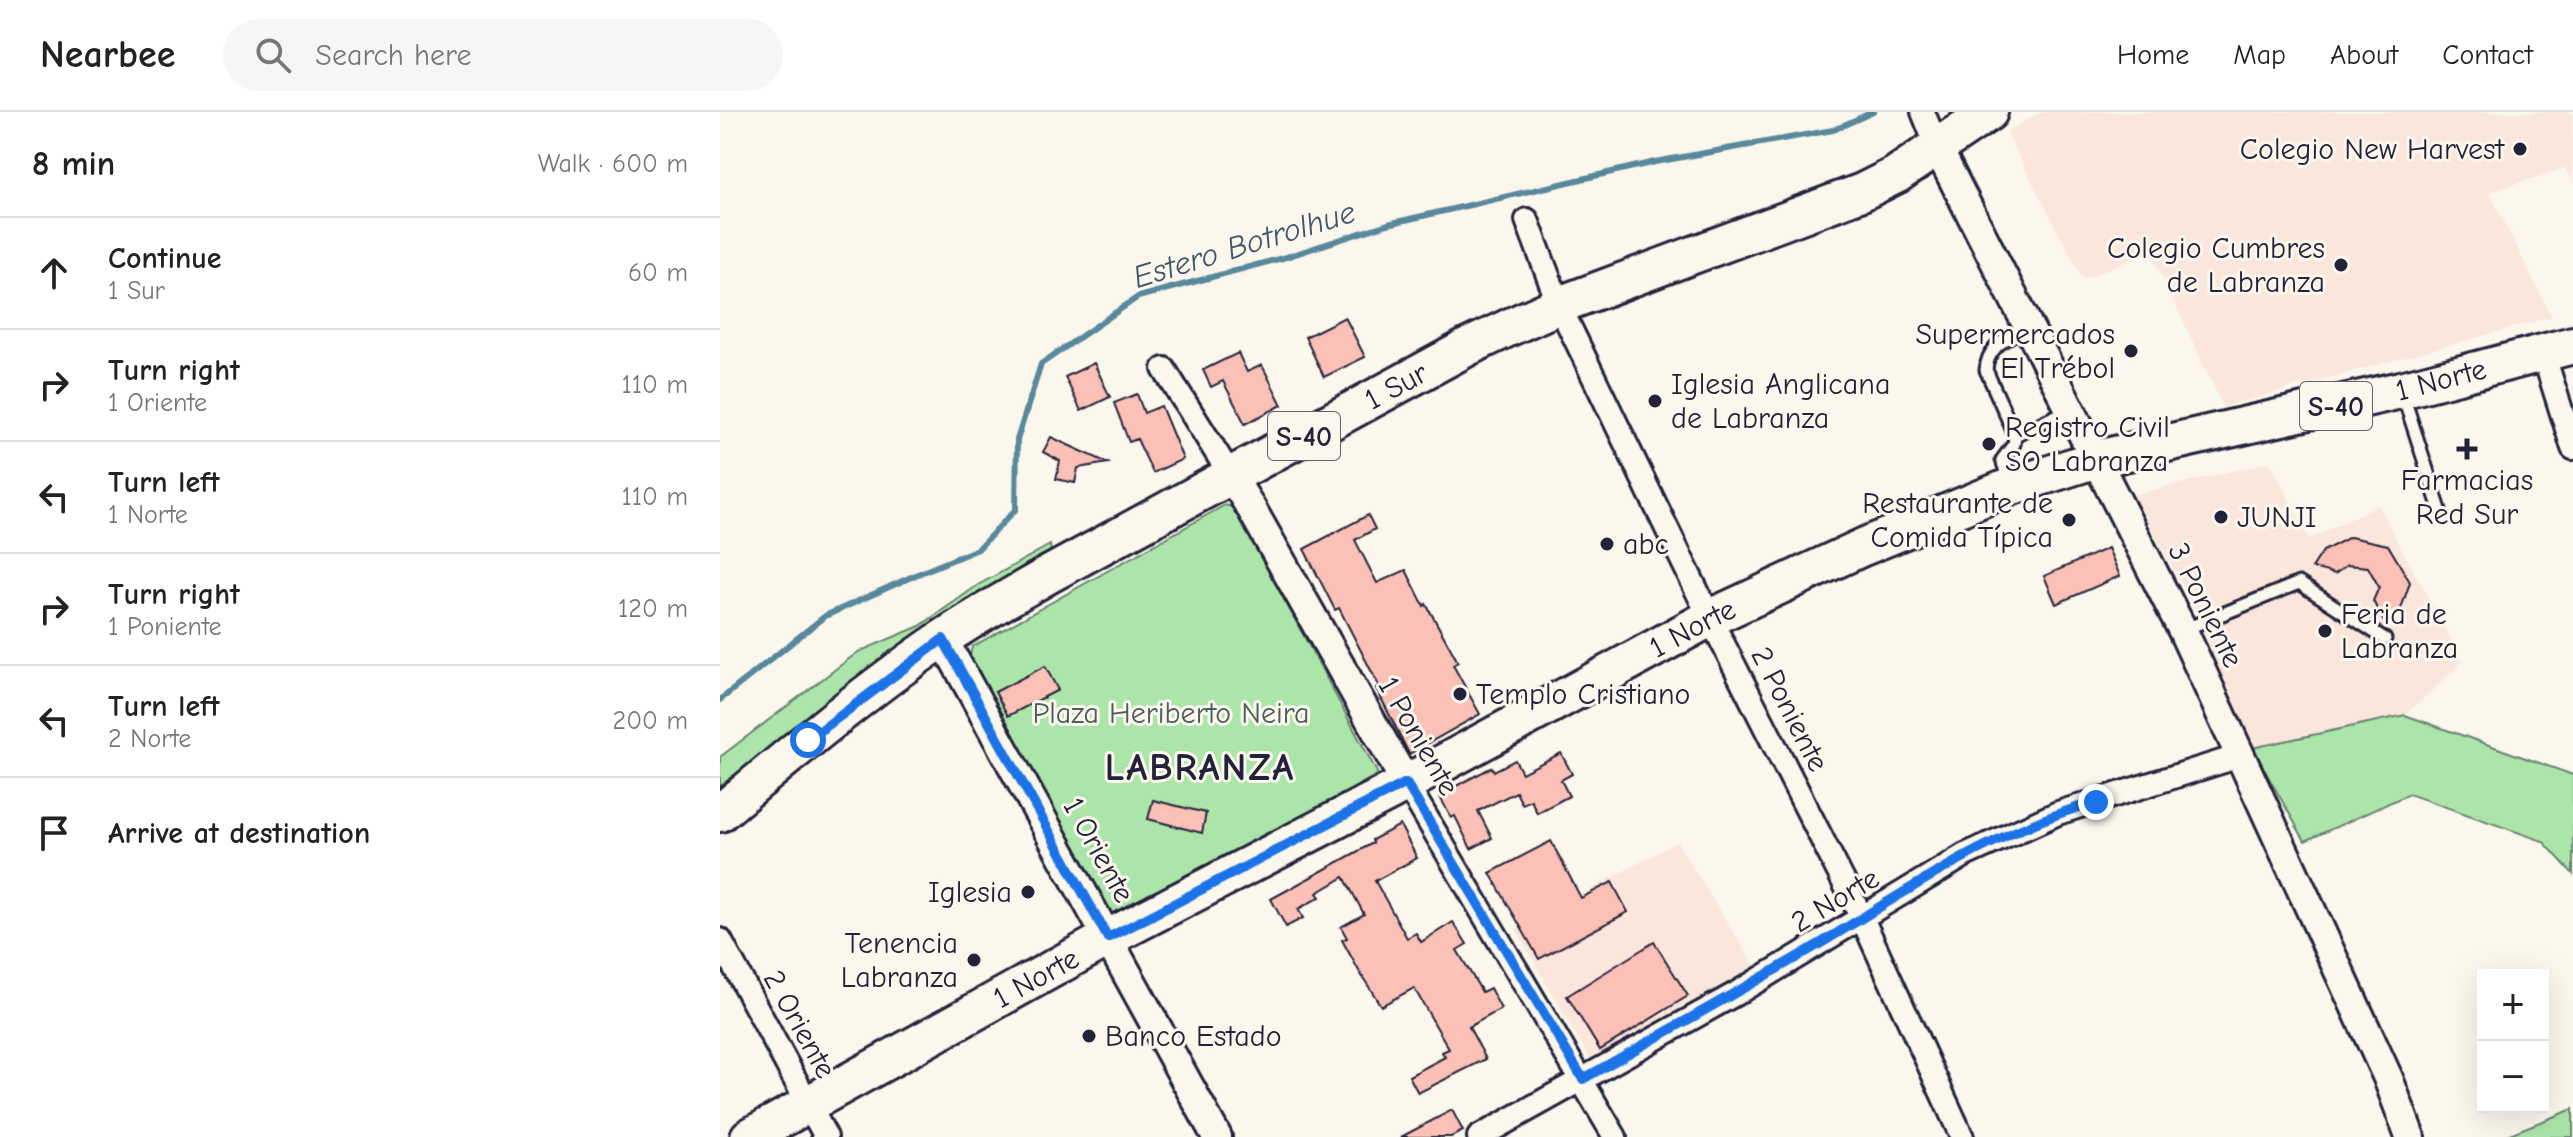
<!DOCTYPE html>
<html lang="en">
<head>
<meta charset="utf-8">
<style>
	body { margin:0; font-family:"Comic Neue",sans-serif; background:#f6f6f6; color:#222 }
	.controls { position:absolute; right:24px; bottom:24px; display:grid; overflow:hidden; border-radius:0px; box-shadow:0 8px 32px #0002 }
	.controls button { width:72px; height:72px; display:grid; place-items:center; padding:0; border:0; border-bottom:2px solid #e0e0e0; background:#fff; color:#222; font:40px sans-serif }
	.stop { position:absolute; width:24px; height:24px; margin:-18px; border:6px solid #1a73e8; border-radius:50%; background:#fff }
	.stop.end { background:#1a73e8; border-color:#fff; box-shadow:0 2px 8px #0008 }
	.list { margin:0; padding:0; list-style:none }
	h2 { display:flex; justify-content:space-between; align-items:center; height:104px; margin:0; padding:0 32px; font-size:34px }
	h2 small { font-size:26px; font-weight:400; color:#767676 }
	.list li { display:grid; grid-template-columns:52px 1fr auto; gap:24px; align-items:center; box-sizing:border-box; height:112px; padding:0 32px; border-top:2px solid #e0e0e0 }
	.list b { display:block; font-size:30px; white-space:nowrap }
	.list p { margin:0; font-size:26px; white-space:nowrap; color:#767676 }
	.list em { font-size:26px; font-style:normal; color:#767676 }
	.icon { flex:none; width:44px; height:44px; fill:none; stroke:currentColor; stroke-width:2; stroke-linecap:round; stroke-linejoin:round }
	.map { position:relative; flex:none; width:1853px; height:1025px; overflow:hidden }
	header { display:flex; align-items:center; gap:48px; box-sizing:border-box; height:112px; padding:0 40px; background:#fff; border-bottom:2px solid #e0e0e0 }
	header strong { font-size:38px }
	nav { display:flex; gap:44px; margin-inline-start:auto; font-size:28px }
	.search { width:560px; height:72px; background:#f6f6f6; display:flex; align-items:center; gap:20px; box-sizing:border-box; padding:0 28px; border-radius:44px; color:#767676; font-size:30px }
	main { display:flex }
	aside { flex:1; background:#fff }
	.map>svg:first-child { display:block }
</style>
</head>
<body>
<header>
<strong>Nearbee</strong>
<div class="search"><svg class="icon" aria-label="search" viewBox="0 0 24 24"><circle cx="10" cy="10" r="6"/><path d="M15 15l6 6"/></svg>Search here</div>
<nav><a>Home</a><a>Map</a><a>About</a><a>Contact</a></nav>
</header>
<main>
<aside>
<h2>8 min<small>Walk · 600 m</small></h2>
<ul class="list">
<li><svg class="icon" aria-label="ahead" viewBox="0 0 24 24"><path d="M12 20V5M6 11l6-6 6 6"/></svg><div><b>Continue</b><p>1 Sur</p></div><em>60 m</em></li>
<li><svg class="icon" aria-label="right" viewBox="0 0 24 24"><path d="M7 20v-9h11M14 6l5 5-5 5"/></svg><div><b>Turn right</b><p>1 Oriente</p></div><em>110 m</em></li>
<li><svg class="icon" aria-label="left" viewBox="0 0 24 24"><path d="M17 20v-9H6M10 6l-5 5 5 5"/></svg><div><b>Turn left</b><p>1 Norte</p></div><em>110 m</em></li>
<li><svg class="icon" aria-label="right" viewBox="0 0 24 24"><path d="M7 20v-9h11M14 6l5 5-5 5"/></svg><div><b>Turn right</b><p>1 Poniente</p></div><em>120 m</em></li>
<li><svg class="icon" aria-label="left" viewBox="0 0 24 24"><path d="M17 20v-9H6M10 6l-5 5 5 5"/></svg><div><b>Turn left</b><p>2 Norte</p></div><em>200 m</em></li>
<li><svg class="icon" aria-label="arrive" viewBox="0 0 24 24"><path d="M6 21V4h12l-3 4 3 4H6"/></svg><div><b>Arrive at destination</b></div></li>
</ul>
</aside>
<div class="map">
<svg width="1853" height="1025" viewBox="0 0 1853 1025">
	<rect width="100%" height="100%" fill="#fbf7ec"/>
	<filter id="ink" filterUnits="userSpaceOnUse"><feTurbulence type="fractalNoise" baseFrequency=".0125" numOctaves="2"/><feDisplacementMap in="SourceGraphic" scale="16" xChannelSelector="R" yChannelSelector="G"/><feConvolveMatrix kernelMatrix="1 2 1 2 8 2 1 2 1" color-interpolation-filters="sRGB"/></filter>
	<g filter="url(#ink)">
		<g fill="#fbe6dc">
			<path d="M1321 0H1853V70L1845 56 1769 80 1832 205 1503 295 1431 140 1363 167 1286 20Z"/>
			<path d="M1550 350 1589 427 1658 393 1743 550 1685 603 1532 636 1471 488 1412 383Z"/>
			<path d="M957 730 1036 856 870 947 796 818Z"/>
		</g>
		<g fill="#ace5a9" stroke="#678472" stroke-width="2">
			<path d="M505 393 515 396 658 662 399 808 383 801 248 550 252 535Z"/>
			<path d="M330 433 332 448 0 690V645L138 540 200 514 258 473Z"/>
			<path d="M1685 603 1853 663V762L1823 729 1689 682 1585 729 1532 636Z"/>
			<path d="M1853 997V1025H1782Z"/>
		</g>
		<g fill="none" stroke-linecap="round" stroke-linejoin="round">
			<path stroke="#59889c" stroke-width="6" d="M0 588 105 504 200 461 258 437 296 397 297 328 321 252 418 185 566 145 668 112 935 50 1113 18 1153 0"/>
		</g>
		<g fill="#fbc0b6" stroke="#22223b" stroke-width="2">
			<path d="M625 205 645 245 604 265 585 225Z"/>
			<path d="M518 241 527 260 542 253 562 293 525 312 503 269 491 275 483 258Z"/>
			<path d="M374 251 390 285 361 299 345 265Z"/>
			<path d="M417 282 424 301 441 294 463 347 433 361 417 327 409 330 394 291Z"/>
			<path d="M331 325 348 333 388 351 358 356 355 371 336 367 340 349 323 340Z"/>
			<path d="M648 403 655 417 635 428 657 471 686 458 704 494 706 492 738 550 733 553 760 602 689 642 656 576 659 574 619 496 615 498 584 437Z"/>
			<path d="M1630 425 1668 433 1690 470 1680 500 1664 510 1653 489 1659 475 1648 455 1627 453 1615 462 1592 456 1603 439Z"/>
			<path d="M1388 436 1400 464 1336 492 1324 464Z"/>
			<path d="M325 554 338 578 288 604 275 580Z"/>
			<path d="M841 641 852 662 841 668 849 684 817 701 811 688 802 692 796 680 758 699 772 726 751 737 735 704 731 706 719 683 772 655 774 659 795 648 802 661Z"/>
			<path d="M433 688 486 701 482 721 428 707Z"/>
			<path d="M680 713 697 746 655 769 687 826 696 821 701 830 733 810 747 832 737 838 762 880 770 876 781 897 749 915 766 947 698 981 689 964 725 945 722 940 729 937 694 876 661 894 639 859 622 828 627 826 621 815 644 802 624 765 597 781 600 785 578 797 583 806 566 815 551 787 653 731 652 728Z"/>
			<path d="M831 729 861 786 892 770 908 800 819 847 770 761Z"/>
			<path d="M934 830 968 884 880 938 847 884Z"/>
			<path d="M732 998 743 1019 731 1025H681Z"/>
		</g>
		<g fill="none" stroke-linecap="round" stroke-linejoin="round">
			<defs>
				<g id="service">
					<path d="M1683 283 1722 404"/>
					<path d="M1295 323 1349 298"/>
					<path d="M1290 370 1282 348 1294 332 1295 323 1266 258C1267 234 1288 226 1306 215"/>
					<path d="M1463 518 1579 471 1665 527"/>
				</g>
				<g id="minor">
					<path d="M1203 0 1217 35"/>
					<path d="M807 108 839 193 990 506 1142 806 1242 1025"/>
					<path d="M1823 241 1853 336"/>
					<path d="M444 257 511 364"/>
					<path d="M686 671 895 1025"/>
					<path d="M0 828 106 1025"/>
					<path d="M759 1025 1017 881 1245 743 1338 701 1520 644"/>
				</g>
				<g id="tertiary">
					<path d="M1217 35 1463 519 1668 966 1690 1025"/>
					<path d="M511 364 531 396 686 671"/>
					<path d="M223 527 497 1025"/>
				</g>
				<g id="primary">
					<path id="s1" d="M0 701C72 641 144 580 222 527 256 504 292 484 328 463L748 235 790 215 839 193 1142 80 1176 63 1269 0"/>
					<path id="s2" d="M29 1025 388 826 670 680 990 506 1143 435 1292 374 1377 347 1681 278 1853 233"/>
				</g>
			</defs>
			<use href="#service" stroke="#22223b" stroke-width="17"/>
			<use href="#minor" stroke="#22223b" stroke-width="28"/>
			<use href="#tertiary" stroke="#22223b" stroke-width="34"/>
			<use href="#primary" stroke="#22223b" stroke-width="42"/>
			<use href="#service" stroke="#fbf7ec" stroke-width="11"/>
			<use href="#minor" stroke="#fbf7ec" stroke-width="22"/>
			<use href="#tertiary" stroke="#fbf7ec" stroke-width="28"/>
			<use href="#primary" stroke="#fbf7ec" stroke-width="36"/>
		</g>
	</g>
	<g fill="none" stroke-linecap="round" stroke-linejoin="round" filter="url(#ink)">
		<path stroke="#1a73e8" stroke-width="10" d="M88 628 223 527 388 826 686 671 863 967C942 922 1022 878 1101 831 1189 778 1276 717 1376 690"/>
	</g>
	<g fill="#22223b" stroke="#fbf7ec" stroke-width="3">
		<circle cx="1800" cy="37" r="8"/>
		<circle cx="1621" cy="153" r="8"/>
		<circle cx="1411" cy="239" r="8"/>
		<circle cx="935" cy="289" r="8"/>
		<circle cx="1269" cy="332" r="8"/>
		<path d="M1743 325h8v8h8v8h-8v8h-8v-8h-8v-8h8z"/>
		<circle cx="1501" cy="405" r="8"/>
		<circle cx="1349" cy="408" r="8"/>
		<circle cx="887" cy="432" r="8"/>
		<circle cx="1605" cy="519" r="8"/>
		<circle cx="740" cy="582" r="8"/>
		<circle cx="308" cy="780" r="8"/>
		<circle cx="254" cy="848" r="8"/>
		<circle cx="369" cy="924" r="8"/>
	</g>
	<g text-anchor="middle" stroke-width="6" stroke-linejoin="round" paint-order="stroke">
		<g fill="#fbf7ec" stroke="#636270" stroke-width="2">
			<rect x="1580" y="270" width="72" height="48" rx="6"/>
			<rect x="548" y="300" width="72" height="48" rx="6"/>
		</g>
		<g font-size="28" font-weight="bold" fill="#22223b">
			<text x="1616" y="304">S-40</text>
			<text x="584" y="334">S-40</text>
		</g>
		<g font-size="30" fill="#22223b" stroke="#fbf7ec" text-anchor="start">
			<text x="1784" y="47" text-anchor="end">Colegio New Harvest</text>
			<text x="1605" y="146" text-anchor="end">Colegio Cumbres<tspan x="1605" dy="34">de Labranza</tspan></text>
			<text x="1395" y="232" text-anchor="end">Supermercados<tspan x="1395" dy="34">El Trébol</tspan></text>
			<text x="951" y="282">Iglesia Anglicana<tspan x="951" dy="34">de Labranza</tspan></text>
			<text x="1285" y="325">Registro Civil<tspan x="1285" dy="34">SO Labranza</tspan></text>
			<text x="1747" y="378" text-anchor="middle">Farmacias<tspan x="1747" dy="34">Red Sur</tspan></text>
			<text x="1333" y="401" text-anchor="end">Restaurante de<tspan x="1333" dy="34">Comida Típica</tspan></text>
			<text x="1517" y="415">JUNJI</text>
			<text x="903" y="442">abc</text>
			<text x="1621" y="512">Feria de<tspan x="1621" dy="34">Labranza</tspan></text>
			<text x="756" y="592">Templo Cristiano</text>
			<text x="292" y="790" text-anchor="end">Iglesia</text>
			<text x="238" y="841" text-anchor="end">Tenencia<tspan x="238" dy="34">Labranza</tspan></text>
			<text x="385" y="934">Banco Estado</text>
		</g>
		<g font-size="30" fill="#22223b" stroke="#fbf7ec">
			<text dy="10" stroke="none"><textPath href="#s2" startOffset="1864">1 Norte</textPath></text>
			<text dy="10" stroke="none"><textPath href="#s1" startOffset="802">1 Sur</textPath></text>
			<text transform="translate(1486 493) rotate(64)" y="10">3 Poniente</text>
			<text dy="10" stroke="none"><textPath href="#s2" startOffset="1072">1 Norte</textPath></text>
			<text transform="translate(1070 597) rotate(63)" y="10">2 Poniente</text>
			<text transform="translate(699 624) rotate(60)" y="10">1 Poniente</text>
			<text transform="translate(379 738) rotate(61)" y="10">1 Oriente</text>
			<text transform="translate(1115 788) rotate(-31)" y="10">2 Norte</text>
			<text dy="10" stroke="none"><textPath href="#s2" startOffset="328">1 Norte</textPath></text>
			<text transform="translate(80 912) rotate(61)" y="10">2 Oriente</text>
		</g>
		<g font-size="30" fill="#4b5c5c" stroke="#fbf7ec">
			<text x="451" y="611">Plaza Heriberto Neira</text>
		</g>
		<g font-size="32" font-style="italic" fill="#3e556c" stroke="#fbf7ec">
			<text transform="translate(524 132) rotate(-17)" y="11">Estero Botrolhue</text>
		</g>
		<g font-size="38" font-weight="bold" letter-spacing="2" fill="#22223b" stroke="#fbf7ec">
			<text x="480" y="668">LABRANZA</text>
		</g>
	</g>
</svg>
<div class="controls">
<button>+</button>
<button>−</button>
</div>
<div class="stop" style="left:88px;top:628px"></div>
<div class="stop end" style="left:1376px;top:690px"></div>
</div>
</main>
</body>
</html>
